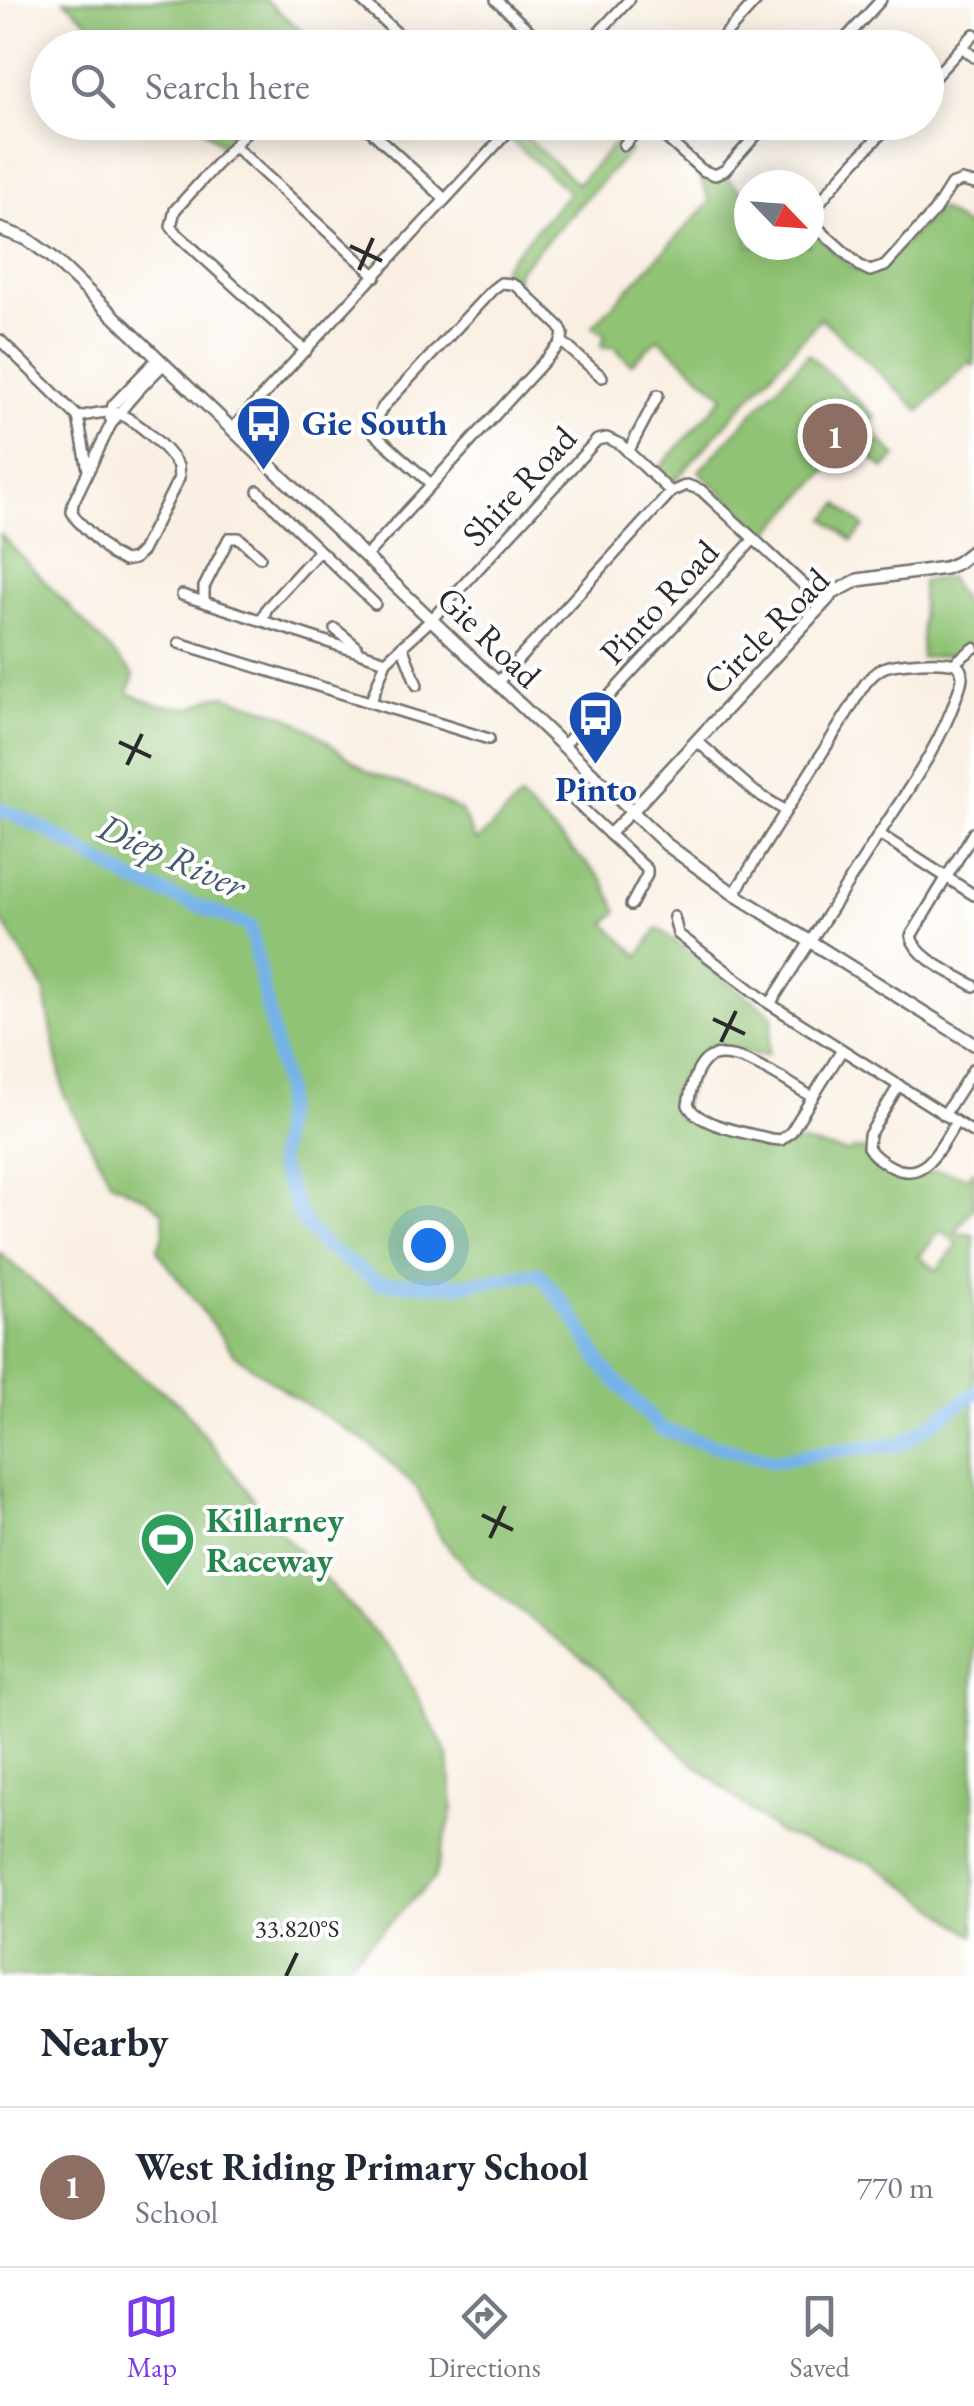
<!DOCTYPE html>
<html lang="en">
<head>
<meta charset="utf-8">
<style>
	body { margin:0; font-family:"EB Garamond",serif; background:#f6f6f7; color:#1f2937 }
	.compass { position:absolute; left:734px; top:170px; width:90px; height:90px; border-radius:50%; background:#fff; box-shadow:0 5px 25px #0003; rotate:115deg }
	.you { position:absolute; left:428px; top:1245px; width:35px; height:35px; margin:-25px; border:8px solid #fff; border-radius:50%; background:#1a73e8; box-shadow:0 0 0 15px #1a73e833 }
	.badge { display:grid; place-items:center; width:65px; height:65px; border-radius:50%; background:#7c3aed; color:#fff; font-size:32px; font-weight:700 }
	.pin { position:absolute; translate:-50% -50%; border:5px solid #fff; box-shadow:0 2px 10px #0006 }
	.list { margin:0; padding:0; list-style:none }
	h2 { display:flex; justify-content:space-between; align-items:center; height:130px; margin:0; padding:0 40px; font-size:42px }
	h2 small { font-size:32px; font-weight:400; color:#747a83 }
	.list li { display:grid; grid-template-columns:65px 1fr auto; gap:30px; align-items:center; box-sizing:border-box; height:160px; padding:0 40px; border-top:2px solid #e0e1e3 }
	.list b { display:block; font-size:38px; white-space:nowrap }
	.list p { margin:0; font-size:32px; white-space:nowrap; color:#747a83 }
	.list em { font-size:32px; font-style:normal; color:#747a83 }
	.icon { flex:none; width:55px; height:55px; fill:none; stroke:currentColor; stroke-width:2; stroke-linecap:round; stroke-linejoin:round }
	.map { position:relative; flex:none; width:974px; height:1976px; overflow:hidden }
	.search { position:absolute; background:#fff; box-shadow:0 5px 25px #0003; left:30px; right:30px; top:30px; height:110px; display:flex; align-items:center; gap:25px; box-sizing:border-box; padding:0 35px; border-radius:55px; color:#747a83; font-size:38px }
	.sheet { height:290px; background:#fff }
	nav { display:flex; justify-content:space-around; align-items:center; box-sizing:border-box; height:140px; border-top:2px solid #e0e1e3; background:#fff; font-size:28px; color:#747a83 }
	nav a { display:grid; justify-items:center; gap:5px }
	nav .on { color:#7c3aed }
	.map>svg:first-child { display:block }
</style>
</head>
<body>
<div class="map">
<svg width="974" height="1976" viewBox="0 0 974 1976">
	<rect width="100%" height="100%" fill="#fff"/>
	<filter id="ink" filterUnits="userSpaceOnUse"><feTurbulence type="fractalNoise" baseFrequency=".01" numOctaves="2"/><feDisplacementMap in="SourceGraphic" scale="20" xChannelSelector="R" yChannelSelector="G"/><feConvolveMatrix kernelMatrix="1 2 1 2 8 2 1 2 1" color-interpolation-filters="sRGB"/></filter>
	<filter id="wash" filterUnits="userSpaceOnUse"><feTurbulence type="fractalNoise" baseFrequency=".0048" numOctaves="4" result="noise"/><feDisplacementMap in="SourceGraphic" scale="40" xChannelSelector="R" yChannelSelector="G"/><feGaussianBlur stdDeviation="2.25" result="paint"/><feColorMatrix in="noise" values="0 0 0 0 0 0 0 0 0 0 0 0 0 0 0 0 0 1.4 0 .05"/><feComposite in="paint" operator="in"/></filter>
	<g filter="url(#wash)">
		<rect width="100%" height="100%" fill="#f9efe2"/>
		<g fill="#90c374" stroke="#5e7750" stroke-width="2.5" fill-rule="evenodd">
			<path d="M64 0H266L318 46 116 47Z"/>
			<path d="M197 123H249L225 148Z"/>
			<path d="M516 128 577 184 618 140 630 151 518 271 516 281 510 279V275L502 268 569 192 507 137Z"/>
			<path d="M723 174 749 199V245H809V228L855 270 874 273 940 209 974 232V366L969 362 920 411 821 318 672 484 657 471 724 396 658 338 631 364 614 347H601L605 334 592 327 710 202 701 180Z"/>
			<path d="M808 354 876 417 767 535 699 471Z"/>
			<path d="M871 432 897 456 884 469 858 446Z"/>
			<path d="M839 504 864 527 852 541 826 519Z"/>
			<path d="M0 534 134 675 128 693 158 705 192 708 215 696H226L285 715 313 731 368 772 416 789 461 811 475 839 478 841 520 798 603 880 618 911 606 924 639 956 658 928 773 1015 768 1055 702 1052 678 1118 780 1149 791 1140 849 1153 851 1150 862 1149C872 1163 894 1177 912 1178 920 1179 927 1171 935 1171 945 1170 959 1175 968 1177L974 1170V1206L955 1233 974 1235V1936L913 1890 870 1862 839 1854 778 1833 686 1757 596 1668 472 1575 441 1538 416 1487 371 1445 291 1395 234 1354 157 1250 164 1234 163 1212 145 1198 111 1182 64 1095 44 989 0 917ZM941 1230 958 1244 937 1270 919 1257Z"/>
			<path d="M948 577 974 619V642L956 655 921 658 922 581Z"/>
			<path d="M0 1253 138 1373 180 1404 274 1525 395 1654 449 1757 453 1809 434 1879 335 1976H0Z"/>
		</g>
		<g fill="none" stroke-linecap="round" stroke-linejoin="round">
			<path stroke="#75b2e8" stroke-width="14" d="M0 809 45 829 133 881 250 926 285 1091 278 1163 302 1220 323 1245 379 1283 458 1285 539 1273 572 1314 603 1367 661 1429 712 1445 775 1461 829 1451 902 1444 974 1394"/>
		</g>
	</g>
	<g filter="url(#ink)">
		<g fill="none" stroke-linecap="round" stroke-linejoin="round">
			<defs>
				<g id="minor">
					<path d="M361 0 413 48"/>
					<path d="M496 0 548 48"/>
					<path d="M962 47 974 57"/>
					<path d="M584 48 629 0"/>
					<path d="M713 48 757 0"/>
					<path d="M837 48 881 0"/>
					<path d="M926 86 974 34"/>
					<path d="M255 122 175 210 171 226 176 233 306 351"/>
					<path d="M361 122 445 199"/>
					<path d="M496 122 507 133"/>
					<path d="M648 122 702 170 715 175 725 170 768 122"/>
					<path d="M892 122C879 137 814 201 813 216 813 223 816 224 820 230L860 266 870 271 885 266 934 212 951 185 962 181 974 184"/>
					<path d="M624 145 645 122"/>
					<path d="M234 146 376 276"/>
					<path d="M0 340 78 417 88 470"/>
					<path d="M561 341 602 377"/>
					<path d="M78 417C88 415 100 412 110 412 131 413 168 449 178 466L179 478 142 551 134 559 124 561 111 554 77 520 72 512 73 503 110 426C125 403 144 384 163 365"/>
					<path d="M110 418 113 405 157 359"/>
					<path d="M232 429 517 122"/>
					<path d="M628 452 658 395"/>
					<path d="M258 491 375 604"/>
					<path d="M260 557 239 538H229L204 587V602L386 661"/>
					<path d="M365 557 561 343 563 334 560 327 518 287 512 284 501 283 492 290 383 407 373 424 375 434 431 484"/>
					<path d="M182 595 204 602"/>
					<path d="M262 620 267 608 319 551"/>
					<path d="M335 629 356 646"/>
					<path d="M179 643 489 739"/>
					<path d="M402 646 417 685"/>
					<path d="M954 663 974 648"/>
					<path d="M497 683 671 492 687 485 701 490 823 603"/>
					<path d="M371 701 386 661 431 620 597 440 607 438 620 444 671 492"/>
					<path d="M697 741 755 792 786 811"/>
					<path d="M563 746 754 539"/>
					<path d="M562 789 609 834"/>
					<path d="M974 832 911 936C916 959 955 974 974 986"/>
					<path d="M879 834 974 895"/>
					<path d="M734 894 849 710C858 695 867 676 883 668 894 663 950 658 958 666 966 674 960 686 957 695 940 746 907 791 878 836 842 892 806 948 770 1004"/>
					<path d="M631 905 647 875V869L609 834 632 811"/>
					<path d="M674 917 678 934 770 1004 974 1133"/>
					<path d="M899 1085 869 1135 868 1147C873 1156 882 1162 892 1167 926 1184 941 1145 956 1122"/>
					<path d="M812 1097C790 1084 729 1039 705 1061 695 1071 690 1092 688 1105 698 1126 748 1133 771 1139L781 1140 791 1132 842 1050"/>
					<path d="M944 1115 974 1068"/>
				</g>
				<g id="tertiary">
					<path d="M0 229 27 239 52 257 666 844 734 894 974 1044"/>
					<path d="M632 811 833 593 858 580 945 568 957 563 974 550"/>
				</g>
			</defs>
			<use href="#minor" stroke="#73706b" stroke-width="14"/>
			<use href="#tertiary" stroke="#73706b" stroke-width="16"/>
			<use href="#minor" stroke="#fff" stroke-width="9"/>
			<use href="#tertiary" stroke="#fff" stroke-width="11"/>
		</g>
	</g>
	<path fill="none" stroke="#2b2b2b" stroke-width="4" d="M350 246 382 261M359 270 373 238M119 742 151 757M127 765 142 734M713 1019 745 1034M721 1042 736 1011M482 1515 513 1530M490 1538 505 1506M286 1976 297 1953"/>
	<defs>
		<symbol id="bus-pin" viewBox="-11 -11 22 30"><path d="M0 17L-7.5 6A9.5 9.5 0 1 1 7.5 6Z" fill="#1a4fb4" stroke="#fff"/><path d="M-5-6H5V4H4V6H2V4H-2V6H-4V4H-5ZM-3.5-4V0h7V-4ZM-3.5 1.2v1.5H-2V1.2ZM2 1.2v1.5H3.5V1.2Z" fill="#fff"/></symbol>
		<symbol id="stadium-pin" viewBox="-11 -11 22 30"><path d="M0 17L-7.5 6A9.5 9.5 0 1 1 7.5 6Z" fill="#2e9e5b" stroke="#fff"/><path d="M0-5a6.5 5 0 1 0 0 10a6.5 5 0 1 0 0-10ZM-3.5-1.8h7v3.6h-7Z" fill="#fff"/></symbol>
	</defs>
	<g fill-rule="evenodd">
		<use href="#bus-pin" x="232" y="392" width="63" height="86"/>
		<use href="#bus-pin" x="564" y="686" width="63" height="86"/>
		<use href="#stadium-pin" x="136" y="1508" width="63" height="86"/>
	</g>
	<g text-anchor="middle" stroke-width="8" stroke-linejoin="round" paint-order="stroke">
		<g font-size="35" font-weight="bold" fill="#164399" stroke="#fff" text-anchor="start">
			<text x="302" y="435">Gie South</text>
			<text x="596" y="801" text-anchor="middle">Pinto</text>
		</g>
		<g font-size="35" fill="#2b2b2b" stroke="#fff">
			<text transform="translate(519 486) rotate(-47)" y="12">Shire Road</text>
			<text transform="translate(659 602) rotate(-47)" y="12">Pinto Road</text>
			<text transform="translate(766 631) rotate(-45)" y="12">Circle Road</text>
			<text transform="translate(489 637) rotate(44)" y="12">Gie Road</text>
		</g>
		<g font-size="35" font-weight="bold" fill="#27864d" stroke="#fff" text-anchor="start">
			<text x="206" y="1532">Killarney<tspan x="206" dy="40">Raceway</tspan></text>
		</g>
		<g font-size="38" font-style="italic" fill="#455a6d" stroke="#fff">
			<text transform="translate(172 856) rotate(24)" y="13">Diep River</text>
		</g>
	</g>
	<g font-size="25" text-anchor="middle" fill="#2b2b2b" stroke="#fff" stroke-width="8" stroke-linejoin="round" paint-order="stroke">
		<text x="297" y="1937">33.820°S</text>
	</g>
</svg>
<svg class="compass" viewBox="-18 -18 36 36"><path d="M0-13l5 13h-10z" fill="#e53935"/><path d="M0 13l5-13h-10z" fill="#747a83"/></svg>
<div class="you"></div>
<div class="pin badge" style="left:835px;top:436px;background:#8d6e63">1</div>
<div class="search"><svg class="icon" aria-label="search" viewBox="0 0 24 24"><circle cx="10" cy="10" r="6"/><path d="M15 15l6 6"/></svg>Search here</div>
</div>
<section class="sheet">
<h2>Nearby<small></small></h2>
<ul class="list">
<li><span class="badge" style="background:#8d6e63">1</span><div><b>West Riding Primary School</b><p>School</p></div><em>770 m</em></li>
</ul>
</section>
<nav>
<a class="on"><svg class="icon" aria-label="map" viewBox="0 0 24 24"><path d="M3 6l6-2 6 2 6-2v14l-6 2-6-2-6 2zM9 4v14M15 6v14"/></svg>Map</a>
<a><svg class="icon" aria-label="directions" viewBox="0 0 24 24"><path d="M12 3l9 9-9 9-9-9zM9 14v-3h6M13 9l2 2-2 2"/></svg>Directions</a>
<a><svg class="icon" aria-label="saved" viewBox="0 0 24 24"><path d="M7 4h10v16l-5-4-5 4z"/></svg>Saved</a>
</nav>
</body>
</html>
